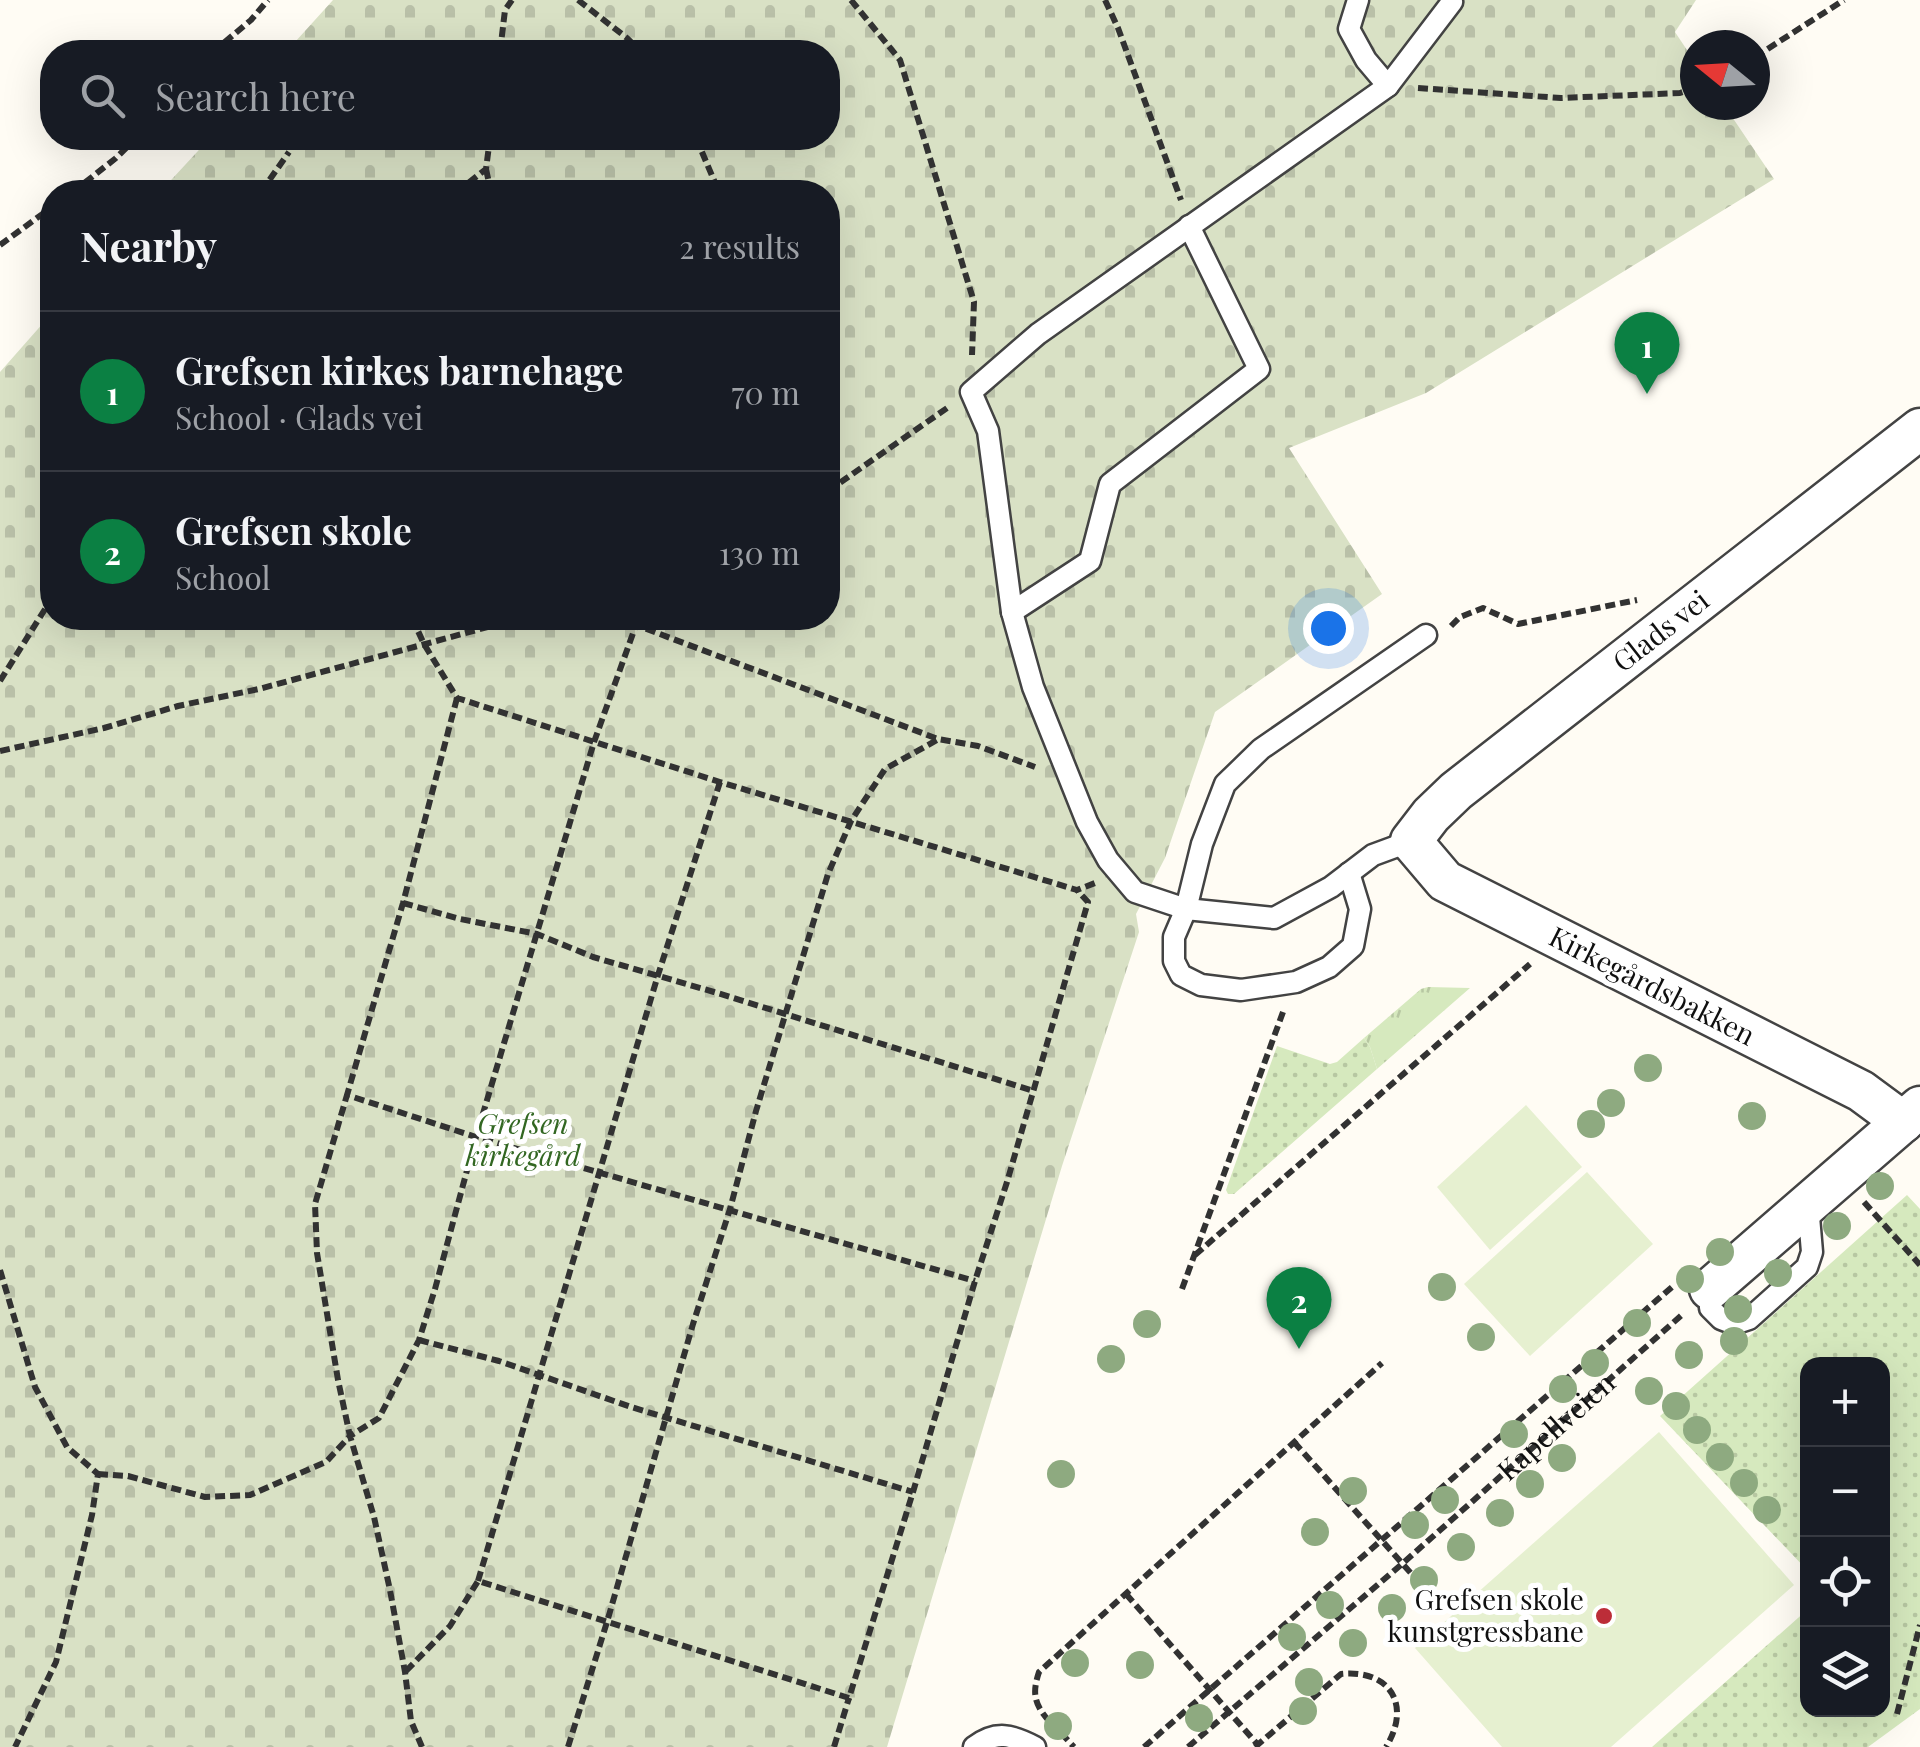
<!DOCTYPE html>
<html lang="en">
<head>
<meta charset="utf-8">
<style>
	body { margin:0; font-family:"Playfair Display",serif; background:#20242c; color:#f1f3f6 }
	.controls { position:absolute; right:30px; bottom:30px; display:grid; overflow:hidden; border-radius:20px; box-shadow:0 10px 40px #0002 }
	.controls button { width:90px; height:90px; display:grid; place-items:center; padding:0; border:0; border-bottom:2px solid #363941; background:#171b24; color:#f1f3f6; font:50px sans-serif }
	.compass { position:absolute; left:1680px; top:30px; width:90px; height:90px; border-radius:50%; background:#171b24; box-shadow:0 10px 40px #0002; rotate:288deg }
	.you { position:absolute; left:1328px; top:628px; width:35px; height:35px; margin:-25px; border:8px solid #fff; border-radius:50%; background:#1a73e8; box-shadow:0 0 0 15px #1a73e833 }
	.badge { display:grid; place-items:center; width:65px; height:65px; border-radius:50%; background:#0b8043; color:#fff; font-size:32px; font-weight:700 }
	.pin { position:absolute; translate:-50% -82px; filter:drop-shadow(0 2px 5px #0008) }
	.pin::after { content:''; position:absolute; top:52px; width:35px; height:30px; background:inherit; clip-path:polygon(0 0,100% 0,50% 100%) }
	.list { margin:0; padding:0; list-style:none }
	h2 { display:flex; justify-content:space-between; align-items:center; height:130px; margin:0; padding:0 40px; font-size:42px }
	h2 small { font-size:32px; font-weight:400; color:#9ea1a6 }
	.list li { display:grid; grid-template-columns:65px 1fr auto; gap:30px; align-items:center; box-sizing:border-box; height:160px; padding:0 40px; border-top:2px solid #363941 }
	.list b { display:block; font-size:38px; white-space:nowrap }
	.list p { margin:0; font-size:32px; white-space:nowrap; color:#9ea1a6 }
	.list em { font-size:32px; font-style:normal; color:#9ea1a6 }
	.icon { flex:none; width:55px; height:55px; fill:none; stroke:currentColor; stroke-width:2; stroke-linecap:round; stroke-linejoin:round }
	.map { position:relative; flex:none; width:1920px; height:1747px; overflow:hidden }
	.search { position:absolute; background:#171b24; box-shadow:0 10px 40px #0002; left:40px; top:40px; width:800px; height:110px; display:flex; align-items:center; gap:25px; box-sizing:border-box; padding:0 35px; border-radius:40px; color:#9ea1a6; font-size:38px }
	.panel { position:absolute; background:#171b24; box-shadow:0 10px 40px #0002; left:40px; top:180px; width:800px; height:450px; border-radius:40px }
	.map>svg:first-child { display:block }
</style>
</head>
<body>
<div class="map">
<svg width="1920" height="1747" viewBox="0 0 1920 1747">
	<defs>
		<pattern id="grass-tufts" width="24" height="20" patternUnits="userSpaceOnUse" patternTransform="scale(2.5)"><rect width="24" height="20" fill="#d6e9be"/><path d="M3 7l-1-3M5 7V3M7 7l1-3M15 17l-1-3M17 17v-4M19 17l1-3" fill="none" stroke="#b7c7a2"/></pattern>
		<pattern id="cemetery-stones" width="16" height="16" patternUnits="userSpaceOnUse" patternTransform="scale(2.5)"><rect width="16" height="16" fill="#d9e1c5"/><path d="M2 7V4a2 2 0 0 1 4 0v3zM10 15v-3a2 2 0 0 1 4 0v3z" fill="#b9c0a8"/></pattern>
		<pattern id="park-dots" width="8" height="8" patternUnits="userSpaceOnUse" patternTransform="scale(2.5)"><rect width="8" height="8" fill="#d6e9be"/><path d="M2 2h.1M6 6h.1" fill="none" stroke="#b7c7a2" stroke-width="1.8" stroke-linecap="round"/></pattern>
	</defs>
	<rect width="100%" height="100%" fill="#fffcf4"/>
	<path fill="url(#grass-tufts)" d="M1428 987 1470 988 1377 1069 1370 1047 1364 1038 1421 989Z"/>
	<path fill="url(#cemetery-stones)" d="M333 0H1696L1675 32 1695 62V105H1724L1774 179 1426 393 1289 448 1382 594 1215 712 1165 858 1136 914 1139 932 1062 1166 887 1747H0V372L52 313V618H828V192H160L210 138H828V52H286Z"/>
	<g fill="url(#park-dots)">
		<path d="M1364 1038 1370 1047 1377 1069 1234 1194H1228L1226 1190 1277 1046 1330 1064 1337 1062Z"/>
		<path d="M1907 1195 1920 1209V1709L1868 1747H1652L1807 1610 1808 1710H1882V1364H1808L1807 1570 1660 1416Z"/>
	</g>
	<g fill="#e6f0d0">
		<path d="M1526 1105 1582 1167 1490 1250 1437 1187Z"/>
		<path d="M1587 1172 1653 1244 1530 1356 1464 1284Z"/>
		<path d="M1659 1432 1794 1585 1611 1747H1502L1415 1648Z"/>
	</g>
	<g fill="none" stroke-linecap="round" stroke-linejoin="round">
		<defs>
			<g id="lane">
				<path d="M1358 0 1349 29 1366 60 1388 86"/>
				<path d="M1012 612 1090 561 1110 484 1259 369 1189 226"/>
				<path d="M1411 841 1373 855 1331 887 1274 918 1186 909 1135 892 1108 860 1087 822 1033 687 1012 612 988 431 971 392 1038 334 1388 86 1452 2 1451 0"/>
				<path d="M1349 873 1360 909 1353 946 1329 967 1296 982 1241 990 1201 985 1181 975 1174 961V937L1186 909 1202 844 1225 784 1261 749 1426 635"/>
				<path d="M1710 1289V1308L1721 1319 1734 1324 1749 1319 1807 1267 1812 1252 1808 1205"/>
				<path d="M974 1747C996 1730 1012 1735 1035 1747"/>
			</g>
			<g id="street">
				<path id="s2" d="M1903 1122 1861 1091 1445 881 1411 841 1431 815 1456 791 1920 429"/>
				<path d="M1710 1289 1920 1107"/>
			</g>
		</defs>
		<use href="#lane" stroke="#434343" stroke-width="25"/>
		<use href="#street" stroke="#434343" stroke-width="45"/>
		<g stroke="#323232" stroke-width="6" stroke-dasharray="10 5" stroke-linecap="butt">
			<path d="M578 0 627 38 641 52"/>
			<path d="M851 0 900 60 974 302 972 355"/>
			<path d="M1105 0 1118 28 1181 200"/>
			<path d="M213 52 251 20 268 0"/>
			<path d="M500 52 505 10 512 0"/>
			<path d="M1755 57 1844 0"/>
			<path d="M1418 88 1561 98 1680 93 1695 88"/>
			<path d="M696 138 719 192"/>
			<path d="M486 169 491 192"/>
			<path d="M73 192 116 158 136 138"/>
			<path d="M261 192 289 152"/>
			<path d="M457 192 486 169 490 138"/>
			<path d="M0 245 52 207"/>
			<path d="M828 491 950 406"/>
			<path d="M412 618 424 644 457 698 720 782 1077 890 1095 883"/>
			<path d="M1451 626 1460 617 1483 608 1518 624 1637 600"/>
			<path d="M0 681 52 598"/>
			<path d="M457 698 403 903 347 1095 476 1137 975 1281"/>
			<path d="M0 751 104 728 178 706 259 689 521 618"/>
			<path d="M403 903 460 919 537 934 593 957 714 992 1034 1091"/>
			<path d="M1864 1202 1920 1265"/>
			<path d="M1195 1255 1530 964"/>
			<path d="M0 1270 35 1387 67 1447 98 1474 92 1515 56 1662 15 1747"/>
			<path d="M1182 1289 1283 1012"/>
			<path d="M419 1340 499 1361 631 1407 913 1492"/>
			<path d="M1294 1442 1442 1608"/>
			<path d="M98 1474 128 1476 205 1497 250 1495 326 1462 350 1436 338 1380 317 1253 315 1204 347 1095"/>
			<path d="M478 1581 658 975 720 782"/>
			<path d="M1126 1594 1258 1745"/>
			<path d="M406 1671 450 1626 478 1581 849 1698 913 1492 975 1281 1007 1182 1088 902 1077 890"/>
			<path d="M1897 1714 1920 1625"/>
			<path d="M1049 1721C1034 1704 1032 1693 1039 1672L1382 1363"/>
			<path d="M1061 1733 1074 1747"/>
			<path d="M422 1747 411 1721 405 1672 390 1590 374 1517 350 1436 379 1418 419 1340 435 1289 476 1137 594 742 636 625 938 739 978 746 1035 767"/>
			<path d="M568 1747 607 1622 693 1324 730 1209 756 1111 828 874 851 821 885 769 937 740"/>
			<path d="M834 1747 849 1698"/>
			<path d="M1144 1747 1672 1287"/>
			<path id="s1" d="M1188 1747 1402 1564 1684 1313"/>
			<path d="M1255 1747 1341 1674C1390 1669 1412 1705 1386 1747"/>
		</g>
		<use href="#lane" stroke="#fff" stroke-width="20"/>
		<use href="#street" stroke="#fff" stroke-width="40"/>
	</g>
	<g fill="#8eaa80">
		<circle cx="1648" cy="1068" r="14"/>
		<circle cx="1611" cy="1103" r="14"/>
		<circle cx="1752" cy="1116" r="14"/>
		<circle cx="1591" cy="1124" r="14"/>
		<circle cx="1880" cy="1186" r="14"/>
		<circle cx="1837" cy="1226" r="14"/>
		<circle cx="1720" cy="1252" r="14"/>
		<circle cx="1778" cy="1273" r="14"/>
		<circle cx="1690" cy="1279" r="14"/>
		<circle cx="1442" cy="1287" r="14"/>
		<circle cx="1738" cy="1309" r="14"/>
		<circle cx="1637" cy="1323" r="14"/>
		<circle cx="1147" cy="1324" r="14"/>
		<circle cx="1481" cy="1337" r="14"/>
		<circle cx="1734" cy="1341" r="14"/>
		<circle cx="1689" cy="1355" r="14"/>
		<circle cx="1111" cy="1359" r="14"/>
		<circle cx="1595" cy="1363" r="14"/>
		<circle cx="1563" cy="1389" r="14"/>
		<circle cx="1649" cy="1391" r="14"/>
		<circle cx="1676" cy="1406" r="14"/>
		<circle cx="1697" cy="1430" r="14"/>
		<circle cx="1514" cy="1434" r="14"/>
		<circle cx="1720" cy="1457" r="14"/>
		<circle cx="1562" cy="1458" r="14"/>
		<circle cx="1061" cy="1474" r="14"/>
		<circle cx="1744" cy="1483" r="14"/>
		<circle cx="1530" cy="1484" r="14"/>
		<circle cx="1353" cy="1491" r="14"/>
		<circle cx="1445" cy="1500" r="14"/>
		<circle cx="1767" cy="1510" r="14"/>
		<circle cx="1500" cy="1513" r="14"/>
		<circle cx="1415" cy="1525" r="14"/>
		<circle cx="1315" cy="1532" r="14"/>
		<circle cx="1461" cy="1547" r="14"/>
		<circle cx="1424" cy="1580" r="14"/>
		<circle cx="1330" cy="1605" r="14"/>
		<circle cx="1392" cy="1608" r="14"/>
		<circle cx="1292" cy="1637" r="14"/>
		<circle cx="1353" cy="1643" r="14"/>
		<circle cx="1075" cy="1663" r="14"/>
		<circle cx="1140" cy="1665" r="14"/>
		<circle cx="1309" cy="1682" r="14"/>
		<circle cx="1303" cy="1711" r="14"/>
		<circle cx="1199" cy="1718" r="14"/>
		<circle cx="1058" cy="1726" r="14"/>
	</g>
	<circle fill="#bc2d38" stroke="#fff" stroke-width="4" cx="1604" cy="1616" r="10"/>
	<g text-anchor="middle" stroke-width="10" stroke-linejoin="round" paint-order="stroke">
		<g font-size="28" fill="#101010" stroke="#fff">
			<text dy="10" stroke="none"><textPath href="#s2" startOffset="898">Glads vei</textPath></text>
			<text transform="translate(1652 986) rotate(27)" y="10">Kirkegårdsbakken</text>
			<text dy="10" stroke="none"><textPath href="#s1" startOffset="488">Kapellveien</textPath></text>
		</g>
		<g font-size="28" font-style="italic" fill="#326722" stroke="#fff">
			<text x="523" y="1134">Grefsen<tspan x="523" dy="32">kirkegård</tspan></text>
		</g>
		<g font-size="28" fill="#101010" stroke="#fff" text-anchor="end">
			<text x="1584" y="1610">Grefsen skole<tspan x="1584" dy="32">kunstgressbane</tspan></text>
		</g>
	</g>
</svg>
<div class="controls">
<button>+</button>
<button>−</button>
<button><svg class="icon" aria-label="locate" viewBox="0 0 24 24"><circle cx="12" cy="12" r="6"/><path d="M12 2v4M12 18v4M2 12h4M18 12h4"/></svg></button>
<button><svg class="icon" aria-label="layers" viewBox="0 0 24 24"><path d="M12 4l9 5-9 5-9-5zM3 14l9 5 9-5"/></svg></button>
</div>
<svg class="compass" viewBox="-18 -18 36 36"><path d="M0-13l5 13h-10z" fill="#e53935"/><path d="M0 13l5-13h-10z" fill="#9ea1a6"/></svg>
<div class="you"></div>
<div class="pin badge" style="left:1647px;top:394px">1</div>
<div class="pin badge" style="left:1299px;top:1349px">2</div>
<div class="search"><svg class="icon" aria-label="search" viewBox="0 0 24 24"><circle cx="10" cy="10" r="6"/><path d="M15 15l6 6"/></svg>Search here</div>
<section class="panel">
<h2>Nearby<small>2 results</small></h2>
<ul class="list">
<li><span class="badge">1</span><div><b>Grefsen kirkes barnehage</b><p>School · Glads vei</p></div><em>70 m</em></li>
<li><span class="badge">2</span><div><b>Grefsen skole</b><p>School</p></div><em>130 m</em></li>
</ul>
</section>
</div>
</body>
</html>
